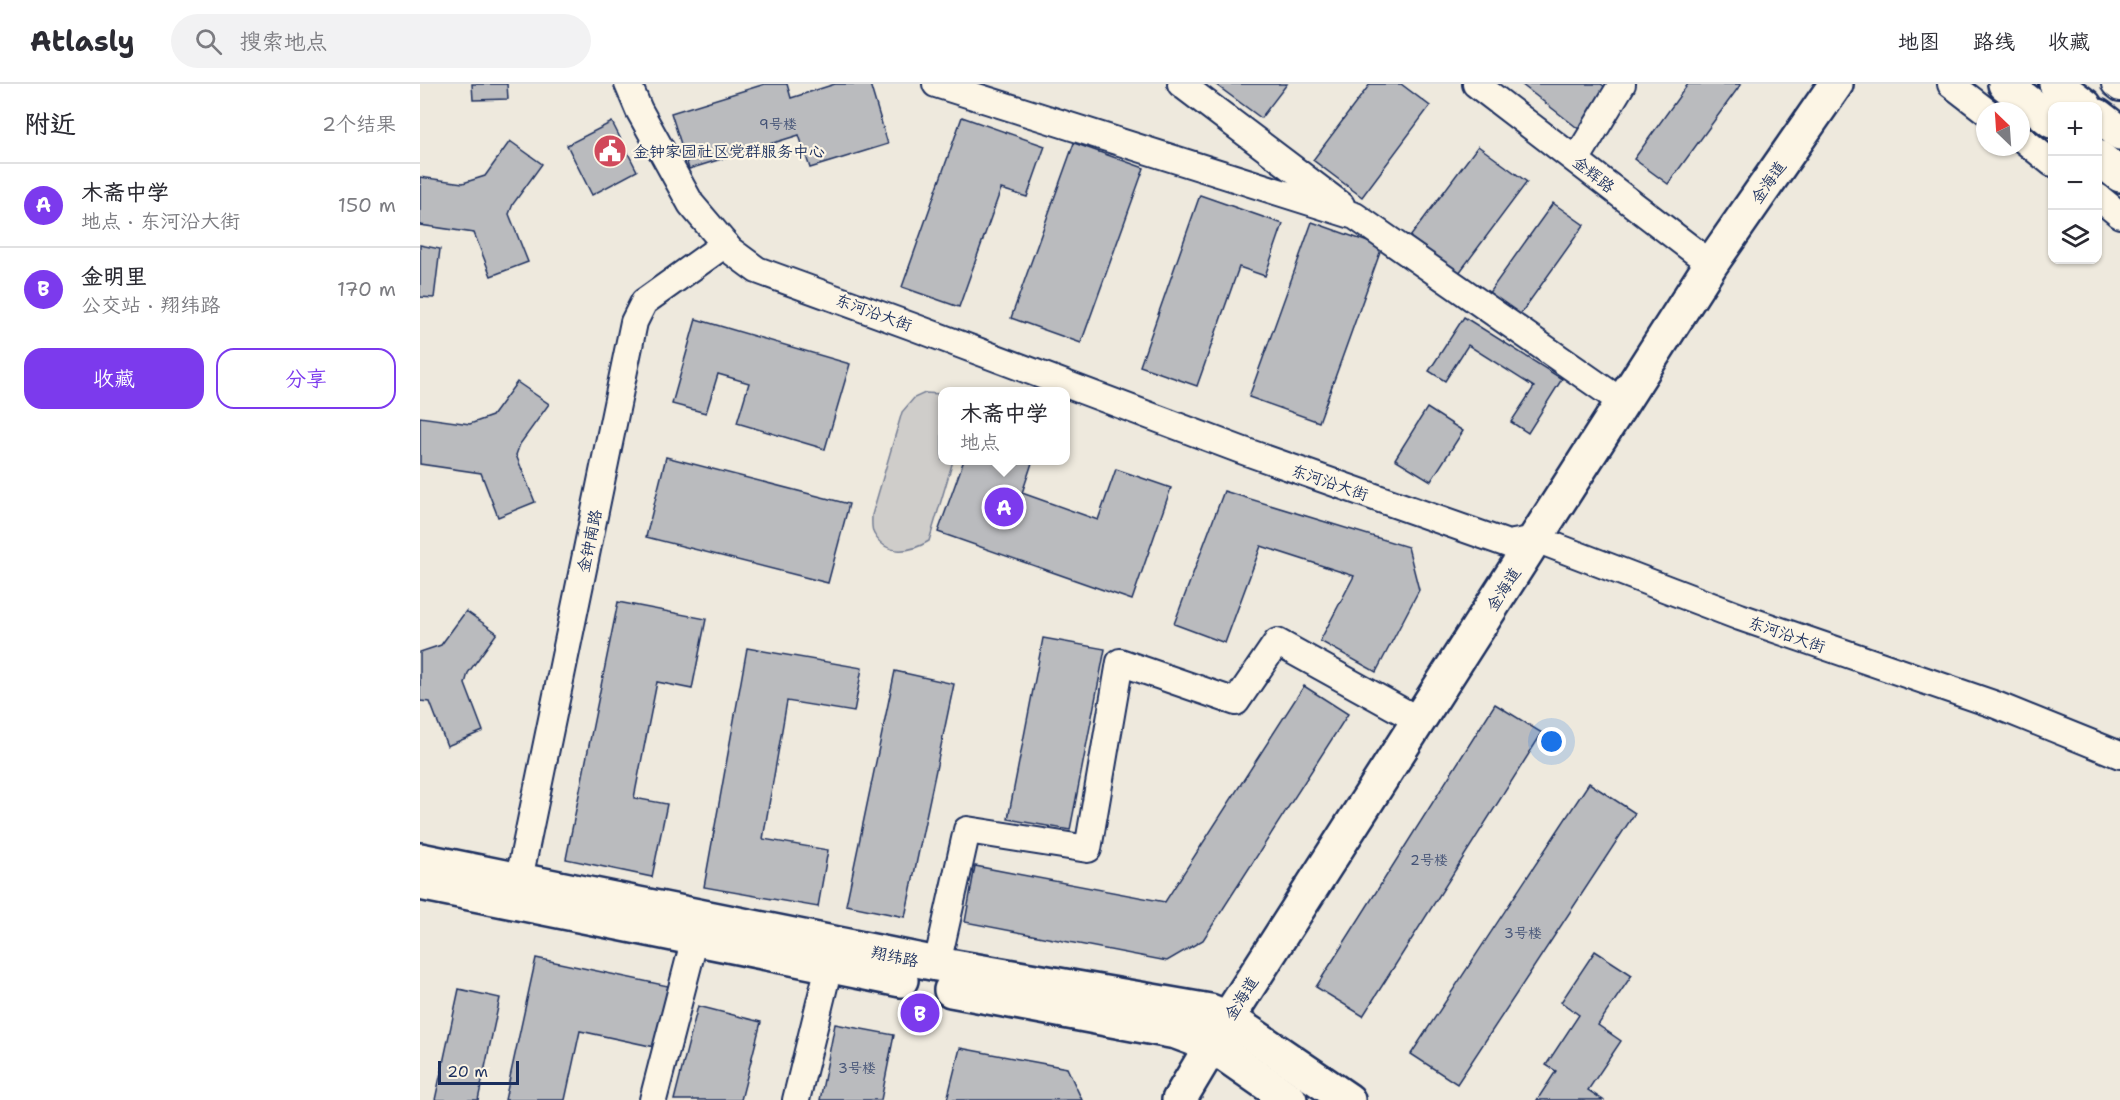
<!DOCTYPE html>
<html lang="zh">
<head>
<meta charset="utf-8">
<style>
	body { margin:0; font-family:"Shantell Sans","LXGW WenKai TC",sans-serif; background:#f2f2f3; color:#2b2b33 }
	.controls { position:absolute; right:18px; top:18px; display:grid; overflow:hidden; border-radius:12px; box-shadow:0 2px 4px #0004 }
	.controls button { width:54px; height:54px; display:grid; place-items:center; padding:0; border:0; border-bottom:2px solid #e1e1e2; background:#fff; color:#2b2b33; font:30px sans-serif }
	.compass { position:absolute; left:1556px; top:18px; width:54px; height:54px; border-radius:50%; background:#fff; box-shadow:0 2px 4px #0004; rotate:335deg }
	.scale { position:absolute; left:18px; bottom:15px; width:81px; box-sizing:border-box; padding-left:6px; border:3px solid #1b2f5e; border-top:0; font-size:16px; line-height:21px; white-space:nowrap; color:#1b2f5e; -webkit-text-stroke:4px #fcf5e5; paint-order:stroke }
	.you { position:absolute; left:1132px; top:658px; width:21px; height:21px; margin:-15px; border:4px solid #fff; border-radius:50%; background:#1a73e8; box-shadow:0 0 0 9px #1a73e833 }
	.badge { display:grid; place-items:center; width:39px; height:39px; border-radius:50%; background:#7c3aed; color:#fff; font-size:20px; font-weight:700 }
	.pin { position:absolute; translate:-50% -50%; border:3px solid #fff; box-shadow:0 2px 6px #0006 }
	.popup { position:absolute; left:518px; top:303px; width:132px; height:78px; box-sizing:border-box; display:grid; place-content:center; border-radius:12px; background:#fff; filter:drop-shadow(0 2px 4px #0005); font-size:20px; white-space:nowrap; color:#7c7c81 }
	.popup b { font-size:22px; color:#2b2b33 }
	.popup::after { content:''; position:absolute; left:50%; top:100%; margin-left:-12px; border:12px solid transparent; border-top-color:#fff }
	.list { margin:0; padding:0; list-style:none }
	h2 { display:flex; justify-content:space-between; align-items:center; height:78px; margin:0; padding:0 24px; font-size:26px }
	h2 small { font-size:20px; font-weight:400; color:#7c7c81 }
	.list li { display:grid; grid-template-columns:39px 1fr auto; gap:18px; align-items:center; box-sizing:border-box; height:84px; padding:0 24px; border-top:2px solid #e1e1e2 }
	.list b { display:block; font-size:22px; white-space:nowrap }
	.list p { margin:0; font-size:20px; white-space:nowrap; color:#7c7c81 }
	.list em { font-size:20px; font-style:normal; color:#7c7c81 }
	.actions { display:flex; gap:12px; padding:18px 24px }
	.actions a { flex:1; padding:14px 0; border:2px solid #7c3aed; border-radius:18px; text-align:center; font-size:21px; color:#7c3aed }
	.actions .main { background:#7c3aed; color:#fff }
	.icon { flex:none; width:33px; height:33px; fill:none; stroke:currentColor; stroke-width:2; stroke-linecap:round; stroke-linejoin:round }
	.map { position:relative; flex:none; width:1700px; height:1016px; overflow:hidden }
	header { display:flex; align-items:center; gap:36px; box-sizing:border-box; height:84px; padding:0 30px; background:#fff; border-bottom:2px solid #e1e1e2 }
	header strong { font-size:28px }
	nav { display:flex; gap:33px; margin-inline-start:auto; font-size:21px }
	.search { width:420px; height:54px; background:#f2f2f3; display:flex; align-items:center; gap:15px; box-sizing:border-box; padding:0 21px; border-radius:33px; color:#7c7c81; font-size:22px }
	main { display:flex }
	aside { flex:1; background:#fff }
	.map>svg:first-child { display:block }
</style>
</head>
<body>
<header>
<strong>Atlasly</strong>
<div class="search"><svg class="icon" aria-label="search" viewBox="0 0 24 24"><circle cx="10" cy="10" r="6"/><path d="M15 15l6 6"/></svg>搜索地点</div>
<nav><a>地图</a><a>路线</a><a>收藏</a></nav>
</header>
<main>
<aside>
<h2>附近<small>2个结果</small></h2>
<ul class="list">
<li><span class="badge">A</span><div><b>木斋中学</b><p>地点 · 东河沿大街</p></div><em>150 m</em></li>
<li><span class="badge">B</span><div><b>金明里</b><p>公交站 · 翔纬路</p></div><em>170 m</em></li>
</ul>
<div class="actions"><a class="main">收藏</a><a>分享</a></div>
</aside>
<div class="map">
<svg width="1700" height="1016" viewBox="0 0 1700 1016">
	<rect width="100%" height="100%" fill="#eee9dd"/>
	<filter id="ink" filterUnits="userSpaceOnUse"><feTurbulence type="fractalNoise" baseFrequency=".0167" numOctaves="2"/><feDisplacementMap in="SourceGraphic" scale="12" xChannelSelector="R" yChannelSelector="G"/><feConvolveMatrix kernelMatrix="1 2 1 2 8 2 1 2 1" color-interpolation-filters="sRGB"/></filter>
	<g filter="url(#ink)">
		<path fill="#cfcdca" stroke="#757e94" stroke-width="1.5" d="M505 309 522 310V376L533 377 509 457C491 468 467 473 454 450 451 445 452 437 452 431L482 328 494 314Z"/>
		<g fill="#babbbe" stroke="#1b2f5e" stroke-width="1.5">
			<path d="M52 0H87L88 15 53 16Z"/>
			<path d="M345 0H367L371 14 415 0H450L468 60 390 84 379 51 269 85 251 29Z"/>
			<path d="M795 0H867L841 34Z"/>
			<path d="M950 0H981L1010 22 942 113 893 76Z"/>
			<path d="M1101 0H1181L1190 7 1160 46Z"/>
			<path d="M1268 0H1321L1248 100 1214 75Z"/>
			<path d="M542 33 625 62 607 113 581 105 539 223 482 203Z"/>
			<path d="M192 38 217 87 172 111 147 61Z"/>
			<path d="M90 57 122 80 93 120 89 130 108 178 71 192 54 149 0 141V93L43 99 65 92Z"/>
			<path d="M654 59 724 84 661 259 591 234Z"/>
			<path d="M1058 62 1107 98 1039 189 990 153Z"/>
			<path d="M780 111 863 140 845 192 819 183 777 302 720 282Z"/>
			<path d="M1133 119 1164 141 1099 232 1068 210Z"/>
			<path d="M892 138 962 163 899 338 829 313Z"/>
			<path d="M0 161 20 165 14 214 0 213Z"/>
			<path d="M1044 233 1142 295 1108 349 1091 338 1114 303 1048 261 1025 297 1009 287Z"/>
			<path d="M276 235 430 280 405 365 317 339 329 299 298 290 286 329 252 320Z"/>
			<path d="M97 298 129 320 100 360 96 371 115 418 78 433 61 389 0 380V333L50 340 72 332Z"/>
			<path d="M1007 324 1043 347 1011 397 975 375Z"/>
			<path d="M246 373 429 420 408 499 226 453Z"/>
			<path d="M544 376H613L602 409 678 436 696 385 751 404 712 516 518 448Z"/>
			<path d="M804 407 988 463 999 506 956 588 900 557 934 492 841 462 805 559 754 540Z"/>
			<path d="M198 518 286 535 272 605 237 598 214 714 247 720 232 793 146 775Z"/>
			<path d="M46 527 77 549 48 589 45 600 63 647 27 662 10 618 0 617V568L21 561Z"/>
			<path d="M623 554 685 565 650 746 588 735Z"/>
			<path d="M327 564 442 584 434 628 367 617 343 755 408 766 398 823 284 803Z"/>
			<path d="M475 587 534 600 485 833 426 821Z"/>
			<path d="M884 602 928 630 783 856 747 877 545 838 555 782 745 818Z"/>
			<path d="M1075 620 1122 649 943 932 896 903Z"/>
			<path d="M1169 699 1215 729 1037 1000 991 970Z"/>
			<path d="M1175 867 1212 891 1178 941 1201 957 1168 1006 1183 1016H1117L1136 987 1126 981 1159 931 1141 918Z"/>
			<path d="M116 874 248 902 235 963 160 947 145 1016H85Z"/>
			<path d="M39 905 80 914 58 1016H15Z"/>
			<path d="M278 922 341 938 321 1016H254Z"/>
			<path d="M415 940 474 951 461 1016H400Z"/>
			<path d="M540 964 647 984 662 1016H527Z"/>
		</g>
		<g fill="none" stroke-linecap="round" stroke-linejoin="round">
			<defs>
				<g id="street">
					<path d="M208 0 219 26 271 120 310 166 337 186 491 242 821 366 1088 460 1116 455 1320 533 1576 621 1700 671"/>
					<path d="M516 0 935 132 1202 318"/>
					<path d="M761 0 921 121"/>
					<path d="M1056 0 1291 180"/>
					<path d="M1531 0 1566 27"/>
					<path d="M1695 0 1700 4"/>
					<path d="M1601 54 1632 79"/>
					<path d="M1156 76 1202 0"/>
					<path d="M1678 113 1700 131"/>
					<path d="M99 795 214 238 224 218 305 160"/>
					<path d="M517 880 547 746 668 765 700 578 816 618 857 558 998 636"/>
					<path d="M233 1016 275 854"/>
					<path d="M376 1016 409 882"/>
				</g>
				<g id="secondary">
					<path d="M0 776 517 880 790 927 808 934 928 1016"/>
					<path d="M0 799 481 896"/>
					<path d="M531 906 756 948 791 961 870 1016"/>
					<path d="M759 1016 808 934 1291 180 1416 0"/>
				</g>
				<g id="primary">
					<path d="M1585 0 1632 37"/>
					<path d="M1636 0 1665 22"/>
					<path d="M1678 32 1700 49"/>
					<path d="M1678 73 1700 91"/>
				</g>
			</defs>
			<use href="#street" stroke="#1b2f5e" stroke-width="30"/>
			<use href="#secondary" stroke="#1b2f5e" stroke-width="38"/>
			<use href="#primary" stroke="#1b2f5e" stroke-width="38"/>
			<use href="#street" stroke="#fcf5e5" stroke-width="26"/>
			<use href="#secondary" stroke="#fcf5e5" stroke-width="33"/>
			<use href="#primary" stroke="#fcf5e5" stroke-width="33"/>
		</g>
	</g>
	<defs>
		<symbol id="civic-disc" viewBox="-11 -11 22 22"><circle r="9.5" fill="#d1495b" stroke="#fcf5e5"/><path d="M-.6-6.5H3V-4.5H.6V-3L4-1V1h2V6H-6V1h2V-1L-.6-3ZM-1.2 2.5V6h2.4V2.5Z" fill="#fff"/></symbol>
	</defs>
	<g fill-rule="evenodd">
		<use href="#civic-disc" x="171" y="48" width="38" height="38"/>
	</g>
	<g text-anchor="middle" stroke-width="4.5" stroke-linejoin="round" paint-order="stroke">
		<g font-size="14" fill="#435276">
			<text x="358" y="45">9号楼</text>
			<text x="1009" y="781">2号楼</text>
			<text x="1103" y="854">3号楼</text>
			<text x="437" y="989">3号楼</text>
		</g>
		<g font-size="16" fill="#1b2f5e" stroke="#fcf5e5" text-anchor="start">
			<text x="213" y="73">金钟家园社区党群服务中心</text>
		</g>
		<g font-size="16" fill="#1b2f5e" stroke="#fcf5e5">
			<text transform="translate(1174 90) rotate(38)" y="6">金辉路</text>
			<text transform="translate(1348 98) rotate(-55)" y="6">金海道</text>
			<text transform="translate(454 228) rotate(20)" y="6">东河沿大街</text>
			<text transform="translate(910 398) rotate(19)" y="6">东河沿大街</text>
			<text transform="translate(169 457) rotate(-78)" y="6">金钟南路</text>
			<text transform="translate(1083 505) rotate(-57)" y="6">金海道</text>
			<text transform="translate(1367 550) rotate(19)" y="6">东河沿大街</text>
			<text transform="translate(475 872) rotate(12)" y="6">翔纬路</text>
			<text transform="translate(821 914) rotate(-58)" y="6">金海道</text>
		</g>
	</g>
</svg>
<div class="controls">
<button>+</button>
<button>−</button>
<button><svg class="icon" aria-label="layers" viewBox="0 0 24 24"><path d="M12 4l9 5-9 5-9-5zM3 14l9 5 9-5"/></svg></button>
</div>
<svg class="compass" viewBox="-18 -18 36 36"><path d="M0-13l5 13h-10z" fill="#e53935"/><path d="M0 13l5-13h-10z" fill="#7c7c81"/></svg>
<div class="scale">20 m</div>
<div class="you"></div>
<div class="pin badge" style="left:584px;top:423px">A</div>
<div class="popup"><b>木斋中学</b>地点</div>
<div class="pin badge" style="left:500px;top:929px">B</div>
</div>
</main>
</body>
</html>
